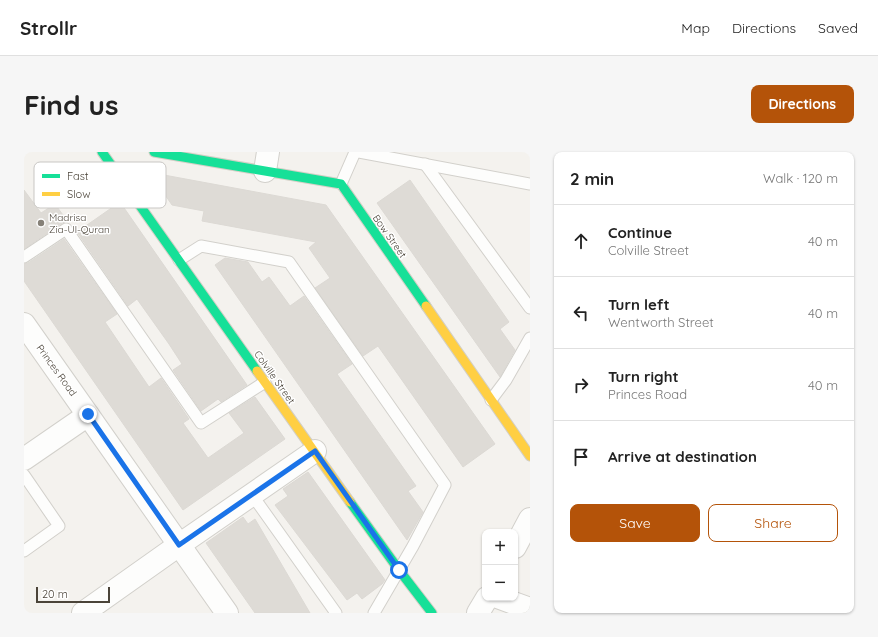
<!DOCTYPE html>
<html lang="en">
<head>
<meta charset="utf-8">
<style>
	body { margin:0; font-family:Quicksand,sans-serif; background:#f6f6f6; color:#222 }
	.controls { position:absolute; right:12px; bottom:12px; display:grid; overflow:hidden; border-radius:8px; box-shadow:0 1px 3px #0004 }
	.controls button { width:36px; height:36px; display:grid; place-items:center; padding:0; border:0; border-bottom:1px solid #e0e0e0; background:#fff; color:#222; font:20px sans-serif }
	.scale { position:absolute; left:12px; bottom:10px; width:74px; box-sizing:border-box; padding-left:4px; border:2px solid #4b4439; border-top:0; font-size:11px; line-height:14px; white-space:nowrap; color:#4b4439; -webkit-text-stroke:3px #fff; paint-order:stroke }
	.stop { position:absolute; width:12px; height:12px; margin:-9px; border:3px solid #1a73e8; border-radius:50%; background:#fff }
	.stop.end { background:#1a73e8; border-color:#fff; box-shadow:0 1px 4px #0008 }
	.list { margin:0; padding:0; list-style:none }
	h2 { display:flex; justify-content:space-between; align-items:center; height:52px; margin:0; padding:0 16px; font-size:17px }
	h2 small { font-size:13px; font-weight:400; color:#767676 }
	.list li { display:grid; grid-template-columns:26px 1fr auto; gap:12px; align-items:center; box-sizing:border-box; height:72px; padding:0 16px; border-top:1px solid #e0e0e0 }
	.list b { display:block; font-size:15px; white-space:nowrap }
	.list p { margin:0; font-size:13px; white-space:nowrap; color:#767676 }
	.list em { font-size:13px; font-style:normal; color:#767676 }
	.actions { display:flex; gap:8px; padding:12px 16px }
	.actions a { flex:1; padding:9px 0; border:1px solid #b45309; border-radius:8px; text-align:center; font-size:14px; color:#b45309 }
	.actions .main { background:#b45309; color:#fff }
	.icon { flex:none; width:22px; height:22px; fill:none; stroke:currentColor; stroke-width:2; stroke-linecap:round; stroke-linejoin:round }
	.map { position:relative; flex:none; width:506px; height:461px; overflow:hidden; border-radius:8px }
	header { display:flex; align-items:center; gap:24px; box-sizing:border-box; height:56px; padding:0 20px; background:#fff; border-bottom:1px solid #e0e0e0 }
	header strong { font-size:19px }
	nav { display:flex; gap:22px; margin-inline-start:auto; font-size:14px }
	.intro { display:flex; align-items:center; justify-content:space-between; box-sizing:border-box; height:96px; padding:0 24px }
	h1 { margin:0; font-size:28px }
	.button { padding:10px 18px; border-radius:8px; background:#b45309; color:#fff; font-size:14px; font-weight:700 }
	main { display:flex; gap:24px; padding:0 24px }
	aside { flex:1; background:#fff; border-radius:8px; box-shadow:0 1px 3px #0004 }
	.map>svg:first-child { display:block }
</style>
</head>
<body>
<header>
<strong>Strollr</strong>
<nav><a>Map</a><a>Directions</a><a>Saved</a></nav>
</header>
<div class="intro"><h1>Find us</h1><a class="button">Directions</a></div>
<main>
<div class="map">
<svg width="506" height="461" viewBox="0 0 506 461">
	<rect width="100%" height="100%" fill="#f4f2ee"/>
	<g fill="#dedbd6" stroke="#dcd9d4">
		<path d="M140 23 302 53 471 292 439 315 354 194 339 204 291 136 306 126 285 96 292 90 178 69 180 59 148 53 137 37Z"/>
		<path d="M386 28 485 170 476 177 491 198 476 225 353 51Z"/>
		<path d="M0 38 17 61 31 52 44 70H41L38 71 0 97Z"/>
		<path d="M96 50 223 233 197 250 194 247 177 259 149 218 158 212 145 192 113 147 104 154 53 80Z"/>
		<path d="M40 87 93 162 81 170 125 235 137 226 165 267 159 271 184 306 220 281 205 261 231 245 261 287 159 358 0 129V112L4 111Z"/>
		<path d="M201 106 224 110 238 130 245 125 266 154 280 144 328 212 313 222 392 334 384 339 399 360 383 388 191 113Z"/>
		<path d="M284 320 361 428 358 432 338 447 333 441 323 448 251 353 264 344 259 337Z"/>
		<path d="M219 365 224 372 231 367 286 461H231L182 391Z"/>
	</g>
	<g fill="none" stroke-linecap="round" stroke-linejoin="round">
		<defs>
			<g id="lane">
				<path d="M335 0 506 32"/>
				<path d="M401 12 506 156"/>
				<path d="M317 32 331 0"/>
				<path d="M0 105 42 77 177 271 241 230"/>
				<path d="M155 108 177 94 265 110 421 333 389 394 350 461"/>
				<path d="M467 248 482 228 506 186"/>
				<path d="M0 323 35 374 0 399"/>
				<path d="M228 343 236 354 312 461"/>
			</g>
			<g id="street">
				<path d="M241 19 244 0"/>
				<path d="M0 172 64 263 203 461"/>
				<path d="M0 307 64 263"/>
				<path d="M491 395 506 367"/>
				<path d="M476 446 506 457"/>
				<path d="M59 461 155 393 291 299"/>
				<path d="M454 461 463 446"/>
			</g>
			<g id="fast">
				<path d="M78 0 233 219"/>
				<path d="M130 0 317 32 402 154"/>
				<path d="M326 350 375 418 408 461"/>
			</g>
			<g id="slow">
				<path d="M402 154 506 304"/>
				<path d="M233 219 326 350"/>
			</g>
		</defs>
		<use href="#lane" stroke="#d2d0cb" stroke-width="13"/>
		<use href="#street" stroke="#d2d0cb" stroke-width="24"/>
		<use href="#fast" stroke="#d3cfc5" stroke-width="11"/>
		<use href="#slow" stroke="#d3cfc5" stroke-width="11"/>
		<use href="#lane" stroke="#fdfdfc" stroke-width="11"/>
		<use href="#street" stroke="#fdfdfc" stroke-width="22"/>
		<use href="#fast" stroke="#16e098" stroke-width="9"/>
		<use href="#slow" stroke="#ffcf43" stroke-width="9"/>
	</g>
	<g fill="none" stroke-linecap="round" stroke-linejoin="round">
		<path stroke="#1a73e8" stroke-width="5" d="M64 262 155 393 291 299 375 418"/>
	</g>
	<circle fill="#868178" stroke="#fff" stroke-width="1.5" cx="17" cy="71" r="4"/>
	<g text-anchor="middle" stroke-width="3" stroke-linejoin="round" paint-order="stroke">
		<g font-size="10" fill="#4b4439" stroke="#fff" text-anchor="start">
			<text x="25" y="69">Madrisa<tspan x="25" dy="12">Zia-Ul-Quran</tspan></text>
		</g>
		<g font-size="10" fill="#4b4439" stroke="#fff">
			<text transform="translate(366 84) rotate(55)" y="4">Bow Street</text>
			<text transform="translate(33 218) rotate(54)" y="4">Princes Road</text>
			<text transform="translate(251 225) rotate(55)" y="4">Colville Street</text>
		</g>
	</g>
	<rect x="10" y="10" width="132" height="46" rx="6" fill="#fff" stroke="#c9c7c4" stroke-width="1"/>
	<rect x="18" y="22" width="18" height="4" fill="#16e098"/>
	<rect x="18" y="40" width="18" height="4" fill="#ffcf43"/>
	<g font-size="11" fill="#4b4439">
		<text x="43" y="28">Fast</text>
		<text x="43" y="46">Slow</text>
	</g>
</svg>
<div class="controls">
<button>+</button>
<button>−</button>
</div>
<div class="scale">20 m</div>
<div class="stop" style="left:375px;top:418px"></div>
<div class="stop end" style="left:64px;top:262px"></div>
</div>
<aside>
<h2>2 min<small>Walk · 120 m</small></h2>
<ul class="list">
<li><svg class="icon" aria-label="ahead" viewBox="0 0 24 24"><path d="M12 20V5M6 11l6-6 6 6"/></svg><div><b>Continue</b><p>Colville Street</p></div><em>40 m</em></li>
<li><svg class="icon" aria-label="left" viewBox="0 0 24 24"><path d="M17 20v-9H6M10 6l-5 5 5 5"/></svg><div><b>Turn left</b><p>Wentworth Street</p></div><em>40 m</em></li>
<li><svg class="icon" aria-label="right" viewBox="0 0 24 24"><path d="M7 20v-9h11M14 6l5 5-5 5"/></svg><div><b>Turn right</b><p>Princes Road</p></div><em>40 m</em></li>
<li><svg class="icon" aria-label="arrive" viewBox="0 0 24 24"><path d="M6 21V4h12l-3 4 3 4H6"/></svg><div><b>Arrive at destination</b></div></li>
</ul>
<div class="actions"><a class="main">Save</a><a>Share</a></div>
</aside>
</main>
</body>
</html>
